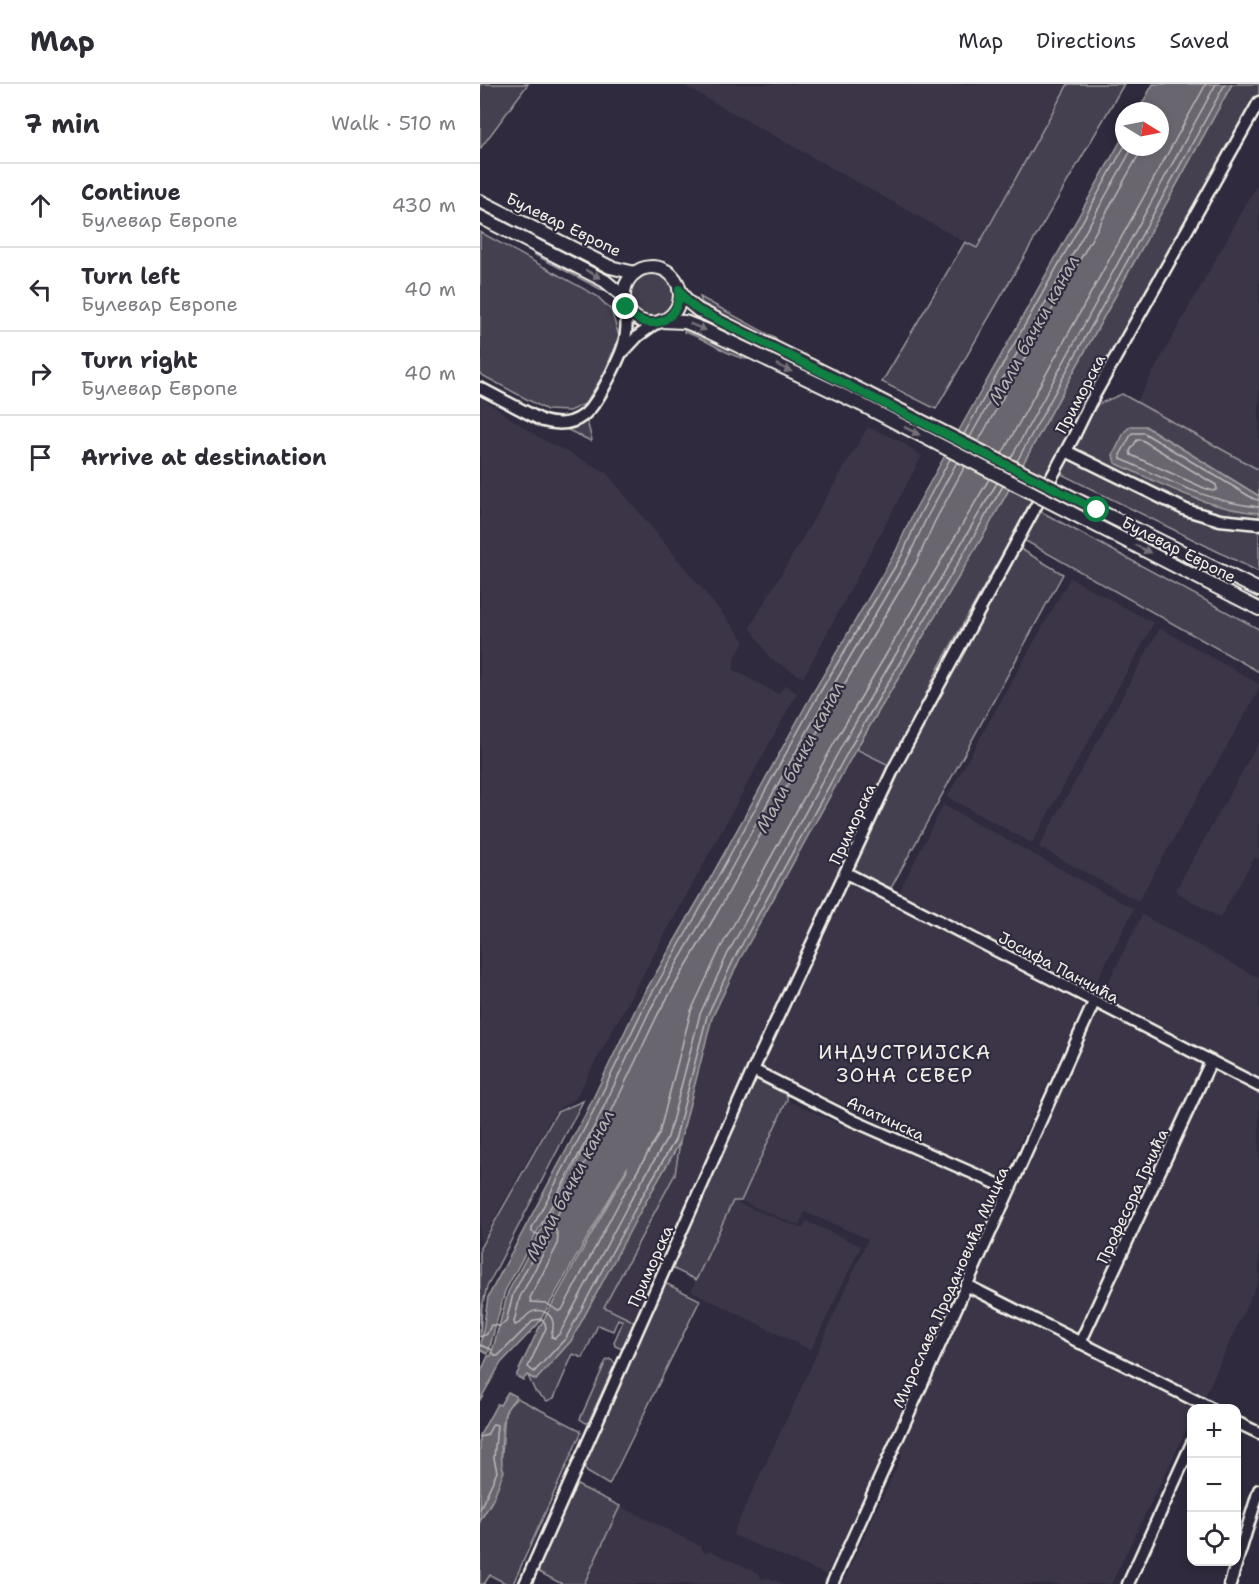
<!DOCTYPE html>
<html lang="en">
<head>
<meta charset="utf-8">
<style>
	body { margin:0; font-family:"Shantell Sans",sans-serif; background:#f2f2f3; color:#2b2b33 }
	.controls { position:absolute; right:18px; bottom:18px; display:grid; overflow:hidden; border-radius:12px; box-shadow:0 3px 9px #0003 }
	.controls button { width:54px; height:54px; display:grid; place-items:center; padding:0; border:0; border-bottom:2px solid #e1e1e2; background:#fff; color:#2b2b33; font:30px sans-serif }
	.compass { position:absolute; left:635px; top:18px; width:54px; height:54px; border-radius:50%; background:#fff; box-shadow:0 3px 9px #0003; rotate:100deg }
	.stop { position:absolute; width:18px; height:18px; margin:-14px; border:4px solid #0b8043; border-radius:50%; background:#fff }
	.stop.end { background:#0b8043; border-color:#fff; box-shadow:0 2px 6px #0008 }
	.list { margin:0; padding:0; list-style:none }
	h2 { display:flex; justify-content:space-between; align-items:center; height:78px; margin:0; padding:0 24px; font-size:26px }
	h2 small { font-size:20px; font-weight:400; color:#7c7c81 }
	.list li { display:grid; grid-template-columns:39px 1fr auto; gap:18px; align-items:center; box-sizing:border-box; height:84px; padding:0 24px; border-top:2px solid #e1e1e2 }
	.list b { display:block; font-size:22px; white-space:nowrap }
	.list p { margin:0; font-size:20px; white-space:nowrap; color:#7c7c81 }
	.list em { font-size:20px; font-style:normal; color:#7c7c81 }
	.icon { flex:none; width:33px; height:33px; fill:none; stroke:currentColor; stroke-width:2; stroke-linecap:round; stroke-linejoin:round }
	.map { position:relative; flex:none; width:779px; height:1500px; overflow:hidden }
	header { display:flex; align-items:center; gap:36px; box-sizing:border-box; height:84px; padding:0 30px; background:#fff; border-bottom:2px solid #e1e1e2 }
	header strong { font-size:28px }
	nav { display:flex; gap:33px; margin-inline-start:auto; font-size:21px }
	main { display:flex }
	aside { flex:1; background:#fff }
	.map>svg:first-child { display:block }
</style>
</head>
<body>
<header>
<strong>Map</strong>
<nav><a>Map</a><a>Directions</a><a>Saved</a></nav>
</header>
<main>
<aside>
<h2>7 min<small>Walk · 510 m</small></h2>
<ul class="list">
<li><svg class="icon" aria-label="ahead" viewBox="0 0 24 24"><path d="M12 20V5M6 11l6-6 6 6"/></svg><div><b>Continue</b><p>Булевар Европе</p></div><em>430 m</em></li>
<li><svg class="icon" aria-label="left" viewBox="0 0 24 24"><path d="M17 20v-9H6M10 6l-5 5 5 5"/></svg><div><b>Turn left</b><p>Булевар Европе</p></div><em>40 m</em></li>
<li><svg class="icon" aria-label="right" viewBox="0 0 24 24"><path d="M7 20v-9h11M14 6l5 5-5 5"/></svg><div><b>Turn right</b><p>Булевар Европе</p></div><em>40 m</em></li>
<li><svg class="icon" aria-label="arrive" viewBox="0 0 24 24"><path d="M6 21V4h12l-3 4 3 4H6"/></svg><div><b>Arrive at destination</b></div></li>
</ul>
</aside>
<div class="map">
<svg width="779" height="1500" viewBox="0 0 779 1500">
	<rect width="100%" height="100%" fill="#2f2a3d"/>
	<filter id="ink" filterUnits="userSpaceOnUse"><feTurbulence type="fractalNoise" baseFrequency=".0167" numOctaves="2"/><feDisplacementMap in="SourceGraphic" scale="12" xChannelSelector="R" yChannelSelector="G"/><feConvolveMatrix kernelMatrix="1 2 1 2 8 2 1 2 1" color-interpolation-filters="sRGB"/></filter>
	<g filter="url(#ink)">
		<g fill="#3b3647">
			<path d="M201 0H588L497 165Z"/>
			<path d="M779 97V386L656 319Z"/>
			<path d="M0 313 58 353 126 388 265 557 254 575V586L298 610 305 601 317 609 95 1015 75 1027 0 1160Z"/>
			<path d="M388 343 420 357 442 372 323 594 290 574 270 543Z"/>
			<path d="M590 494 674 539 552 759 467 713Z"/>
			<path d="M680 544 779 600V606L658 817 559 763Z"/>
			<path d="M779 658V775L775 773 740 834 695 807Z"/>
			<path d="M376 665 411 682 155 1238 124 1223 195 1090 200 1058 232 934 260 875Z"/>
			<path d="M463 721 654 825 610 910 418 810Z"/>
			<path d="M368 796 604 921 523 1096 281 983Z"/>
			<path d="M662 831 779 894V996L620 915Z"/>
			<path d="M617 924 722 978 598 1249 491 1199Z"/>
			<path d="M732 983 779 1005V1195L724 1314 607 1256Z"/>
			<path d="M307 1016 363 1042 365 1037 522 1107 347 1491 253 1451 255 1444 319 1309 388 1155 325 1128 319 1142 261 1117Z"/>
			<path d="M253 1117 323 1145 326 1137 381 1162 331 1266 211 1207Z"/>
			<path d="M488 1209 714 1324H712L711 1337 631 1500H362L422 1371 418 1366Z"/>
			<path d="M140 1422 220 1462 225 1470 230 1467 279 1489 281 1495 289 1494 304 1500H104Z"/>
		</g>
		<g fill="#454050" stroke="#9c989c" stroke-width="1.5">
			<path d="M0 0H48L0 65Z"/>
			<path d="M588 0H644L456 325 402 298 485 158 497 164Z"/>
			<path d="M752 0H779V13L460 581 411 682 376 665 506 447Z"/>
			<path d="M31 138 132 188 129 194 29 142Z"/>
			<path d="M0 148 117 212 131 226 139 252 125 288 105 320 89 327 67 326 0 290Z"/>
			<path d="M41 158 124 202 122 206 55 171Z"/>
			<circle cx="171" cy="211" r="22"/>
			<path d="M220 213 295 254 299 260 222 219Z"/>
			<path d="M212 228 354 298 352 303 209 234Z"/>
			<path d="M205 243 274 275C252 277 226 253 204 248Z"/>
			<path d="M642 310 779 386V412L665 342 753 425 779 429V488L579 389 607 337 618 320Z"/>
			<path d="M107 337 112 356 111 357 88 346Z"/>
			<path d="M558 426 777 544 779 546V588L542 455Z"/>
			<path d="M539 464 583 490 411 804 372 787 417 689Z"/>
			<path d="M276 994 307 1008V1016L261 1117H253L216 1196 194 1185 193 1179Z"/>
			<path d="M103 1017 7 1203 2 1223 0 1253V1164L77 1028Z"/>
			<path d="M200 1058 195 1090 124 1223 155 1238 142 1265 135 1262 134 1258 143 1237 138 1235 133 1247 118 1241 103 1274 93 1270 74 1314 67 1317 55 1307 48 1292 56 1296 161 1126Z"/>
			<path d="M187 1200 220 1216 129 1401 107 1388 103 1381 183 1202Z"/>
			<path d="M129 1275 133 1277 135 1280 108 1339H106L100 1335 126 1277Z"/>
			<path d="M37 1314 100 1346 101 1349 33 1500H27L10 1491 4 1500H0V1437L13 1415 21 1382 25 1330 28 1323Z"/>
			<path d="M95 1400 140 1422 104 1500H82L55 1486Z"/>
		</g>
		<g fill="#6a6670" stroke="#a19ea0" stroke-width="1.5">
			<path d="M673 0H752L506 447 376 665 260 875 232 934 200 1058 161 1126 91 1257 56 1296 47 1291 43 1296 36 1292 59 1244 147 1086V1084L58 1240 21 1279 0 1316V1290L8 1272H11L28 1208 112 1050H110L25 1207 8 1270 0 1266 8 1213 105 1031 158 920 220 813 331 612 416 467 434 427 644 51V63H680V27H658Z"/>
			<path d="M651 342H665L779 412V429C727 425 682 400 635 379L633 371 645 347Z"/>
			<path d="M28 1308 36 1312C33 1318 27 1323 25 1329 22 1338 19 1379 24 1387L13 1415 0 1437V1351L17 1320 20 1321Z"/>
		</g>
		<g fill="none" stroke-linecap="round" stroke-linejoin="round">
			<g stroke="#bdb9b8" stroke-width="1.5">
				<path d="M484 350 644 63"/>
				<path d="M490 353 653 63"/>
				<path d="M657 356H662L736 401 737 405 734 407 724 404 651 371 650 367Z"/>
				<path d="M498 358 663 63"/>
				<path d="M522 370 726 0"/>
				<path d="M531 374 736 0"/>
				<path d="M537 377 745 0"/>
				<path d="M477 378 447 433 428 474 343 619 232 819 170 926 117 1037 62 1140 68 1151 69 1159 40 1213 34 1238 35 1241C42 1239 44 1233 50 1229 59 1223 72 1229 73 1239 74 1244 72 1249 71 1253L75 1254 80 1249 149 1119 188 1053 220 930 248 869 364 658 517 399"/>
				<path d="M485 382 455 437 436 479 351 623 240 824 178 930 125 1041 73 1139 78 1152 77 1162 50 1214 51 1218 66 1219 78 1227 82 1226 141 1115 179 1050 211 927 240 865 357 654 509 395"/>
				<path d="M779 416 774 415 664 349H652L640 371 641 375C687 396 728 418 779 423"/>
				<path d="M0 1253 7 1250 11 1241 20 1242 26 1238 33 1210 61 1158 60 1151 52 1148V1144L110 1034 164 923 225 816 336 615 422 471 440 430 470 375"/>
				<path d="M0 1261 11 1265 15 1272H18L54 1236 62 1235 65 1239 66 1244 48 1283 54 1288 86 1254 156 1123 195 1056 227 932 255 873 371 662 523 402"/>
				<path d="M0 1353 7 1351 13 1340 17 1341 14 1374 17 1388 0 1425"/>
			</g>
			<defs>
				<g id="minor">
					<path d="M144 267 158 252 176 239"/>
					<path d="M0 304 63 337C99 347 112 326 127 298 142 269 149 257 146 223"/>
					<path d="M586 367 706 426 740 436 779 440"/>
					<path d="M366 789 779 1002"/>
					<path d="M273 986 374 1037 529 1105"/>
					<path d="M486 1201 730 1324"/>
					<path d="M600 1259 731 977"/>
					<path d="M756 1338 779 1349"/>
					<path d="M45 1500 273 986 414 684 594 352 610 319 779 18"/>
					<path d="M352 1500 614 918"/>
					<path d="M648 1500 712 1359"/>
					<path d="M750 1500 779 1406"/>
				</g>
				<g id="major">
					<path d="M0 117 130 183 155 189"/>
					<path d="M0 133 125 197 143 212"/>
					<circle cx="172" cy="211" r="28"/>
					<path d="M199 205 207 217 218 226 386 309"/>
					<path d="M181 237 205 238 223 245 380 320"/>
					<path d="M617 426 779 506"/>
					<path d="M611 439 779 525"/>
				</g>
			</defs>
			<use href="#minor" stroke="#f4f1e8" stroke-width="15"/>
			<use href="#major" stroke="#f4f1e8" stroke-width="16"/>
			<use href="#minor" stroke="#2f2a3d" stroke-width="10"/>
			<use href="#major" stroke="#2f2a3d" stroke-width="12"/>
			<defs>
				<g id="major-bridge">
					<path d="M386 309 617 426"/>
					<path d="M380 320 611 439"/>
				</g>
			</defs>
			<use href="#major-bridge" stroke="#f4f1e8" stroke-width="16" stroke-linecap="butt"/>
			<use href="#major-bridge" stroke="#2f2a3d" stroke-width="12"/>
		</g>
		<defs><path id="oneway-solid" d="M-6-.8H1V-3.2L6.5 0L1 3.2V.8H-6Z" transform="scale(1.5)"/></defs>
		<g fill="#747079">
			<use href="#oneway-solid" transform="translate(113 190) rotate(29)"/>
			<use href="#oneway-solid" transform="translate(218 243) rotate(22)"/>
			<use href="#oneway-solid" transform="translate(304 284) rotate(26)"/>
			<use href="#oneway-solid" transform="translate(432 347) rotate(27)"/>
			<use href="#oneway-solid" transform="translate(663 465) rotate(27)"/>
		</g>
	</g>
	<g fill="none" stroke-linecap="round" stroke-linejoin="round" filter="url(#ink)">
		<path stroke="#0b8043" stroke-width="8" d="M146 223C164 252 202 239 199 205L207 217 218 226 617 426"/>
	</g>
	<g text-anchor="middle" stroke-width="4.5" stroke-linejoin="round" paint-order="stroke">
		<g font-size="16" fill="#f4f1e8" stroke="#2f2a3d">
			<text transform="translate(84 140) rotate(26)" y="6">Булевар Европе</text>
			<text transform="translate(600 310) rotate(-62)" y="6">Приморска</text>
			<text transform="translate(699 465) rotate(27)" y="6">Булевар Европе</text>
			<text transform="translate(372 740) rotate(-65)" y="6">Приморска</text>
			<text transform="translate(579 883) rotate(28)" y="6">Јосифа Панчића</text>
			<text transform="translate(406 1034) rotate(25)" y="6">Апатинска</text>
			<text transform="translate(652 1112) rotate(-65)" y="6">Професора Грчића</text>
			<text transform="translate(170 1182) rotate(-66)" y="6">Приморска</text>
			<text transform="translate(470 1203) rotate(-66)" y="6">Мирослава Продановића Мицка</text>
		</g>
		<g font-size="18" font-style="italic" fill="#b6b2b2" stroke="#2f2a3d">
			<text transform="translate(554 246) rotate(-61)" y="6">Мали бачки канал</text>
			<text transform="translate(320 673) rotate(-62)" y="6">Мали бачки канал</text>
			<text transform="translate(90 1101) rotate(-62)" y="6">Мали бачки канал</text>
		</g>
		<g font-size="20" letter-spacing="1.5" fill="#f4f1e8" stroke="#2f2a3d">
			<text x="425" y="975">ИНДУСТРИЈСКА<tspan x="425" dy="23">ЗОНА СЕВЕР</tspan></text>
		</g>
	</g>
</svg>
<div class="controls">
<button>+</button>
<button>−</button>
<button><svg class="icon" aria-label="locate" viewBox="0 0 24 24"><circle cx="12" cy="12" r="6"/><path d="M12 2v4M12 18v4M2 12h4M18 12h4"/></svg></button>
</div>
<svg class="compass" viewBox="-18 -18 36 36"><path d="M0-13l5 13h-10z" fill="#e53935"/><path d="M0 13l5-13h-10z" fill="#7c7c81"/></svg>
<div class="stop" style="left:617px;top:426px"></div>
<div class="stop end" style="left:146px;top:223px"></div>
</div>
</main>
</body>
</html>
